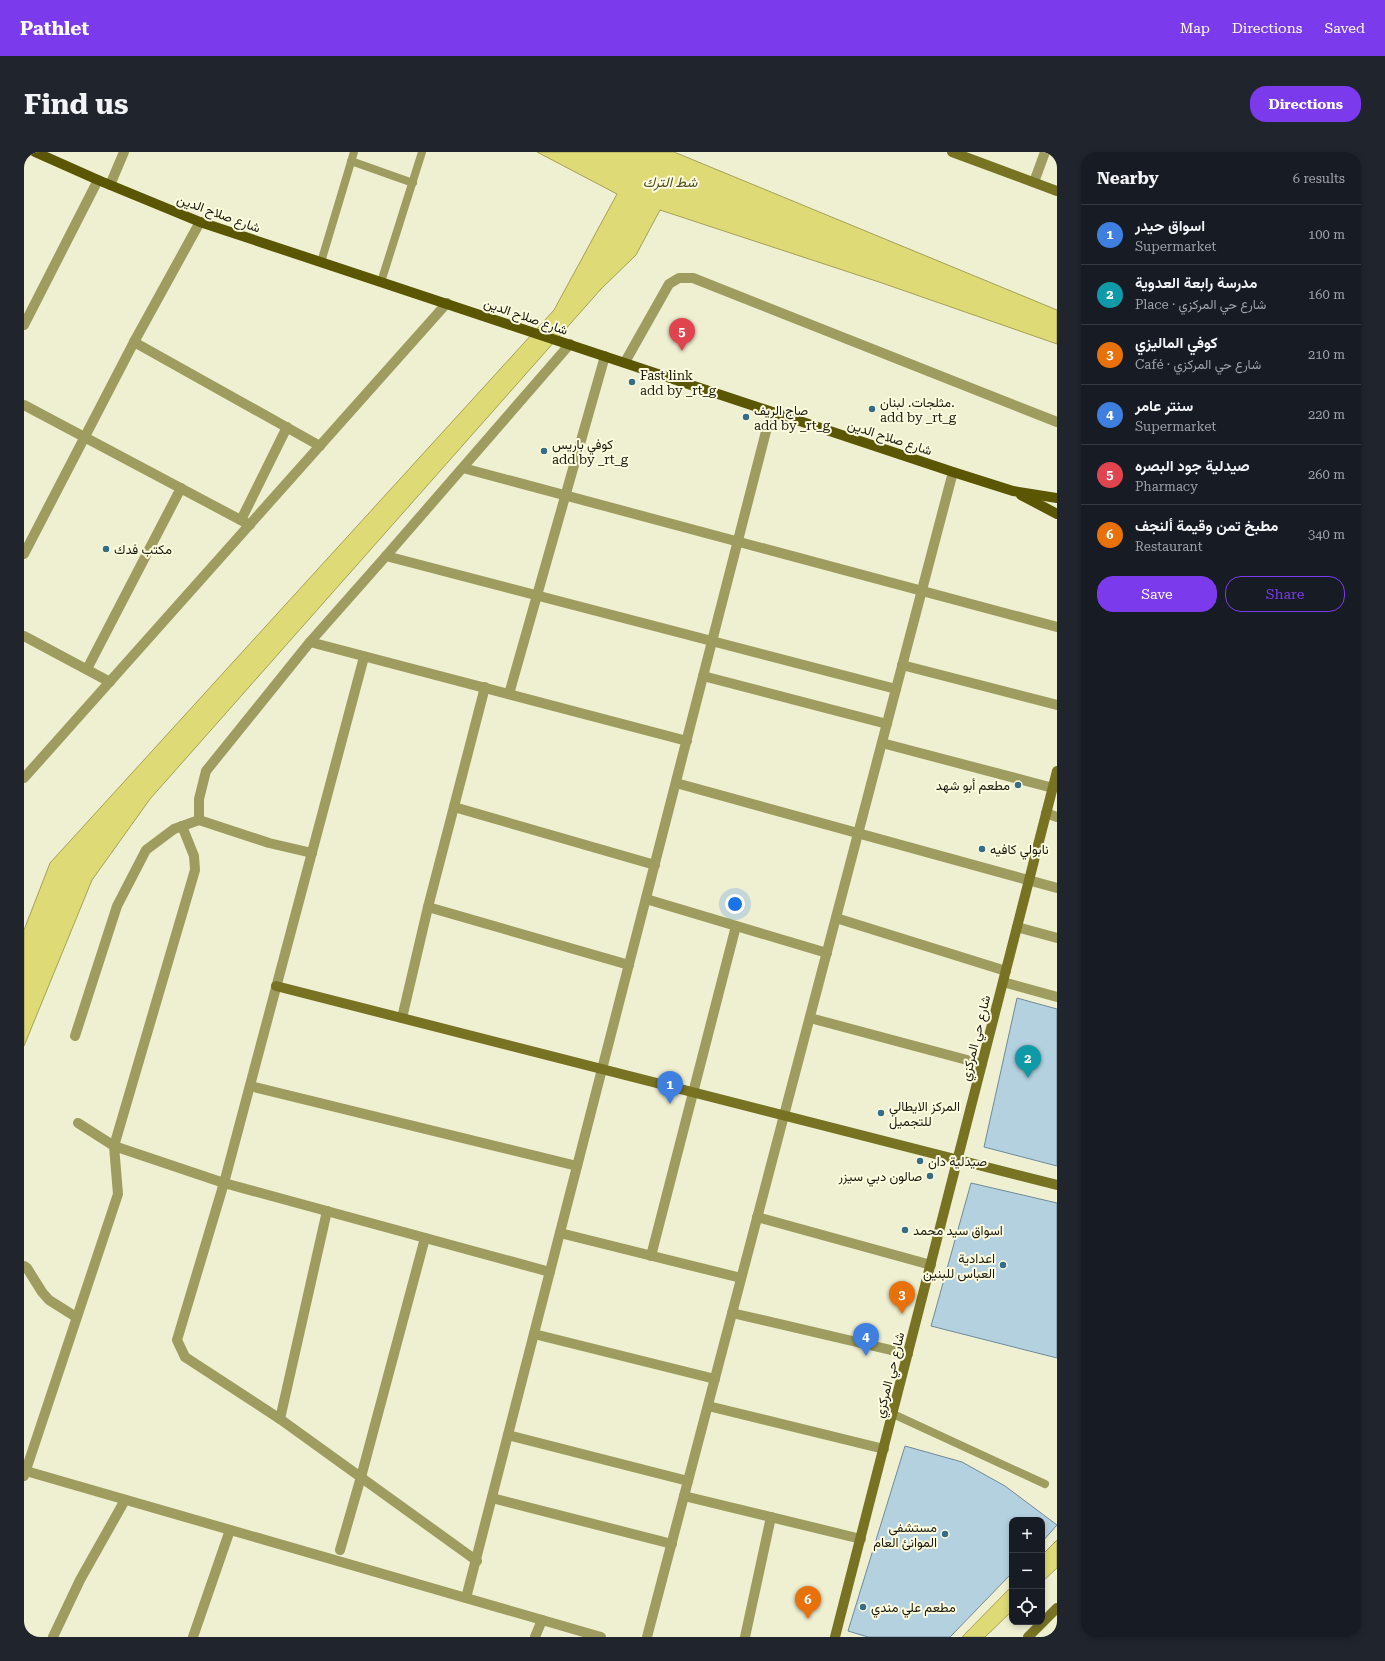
<!DOCTYPE html>
<html lang="en">
<head>
<meta charset="utf-8">
<style>
	body { margin:0; font-family:"Roboto Serif",Vazirmatn,serif; background:#20242c; color:#f1f3f6 }
	.controls { position:absolute; right:12px; bottom:12px; display:grid; overflow:hidden; border-radius:8px; box-shadow:0 2px 6px #0003 }
	.controls button { width:36px; height:36px; display:grid; place-items:center; padding:0; border:0; border-bottom:1px solid #363941; background:#171b24; color:#f1f3f6; font:20px sans-serif }
	.you { position:absolute; left:711px; top:752px; width:14px; height:14px; margin:-10px; border:3px solid #fff; border-radius:50%; background:#1a73e8; box-shadow:0 0 0 6px #1a73e833 }
	.badge { display:grid; place-items:center; width:26px; height:26px; border-radius:50%; background:#7c3aed; color:#fff; font-size:13px; font-weight:700 }
	.pin { position:absolute; translate:-50% -33px; filter:drop-shadow(0 1px 2px #0008) }
	.pin::after { content:''; position:absolute; top:21px; width:14px; height:12px; background:inherit; clip-path:polygon(0 0,100% 0,50% 100%) }
	.list { margin:0; padding:0; list-style:none }
	h2 { display:flex; justify-content:space-between; align-items:center; height:52px; margin:0; padding:0 16px; font-size:17px }
	h2 small { font-size:13px; font-weight:400; color:#9ea1a6 }
	.list li { display:grid; grid-template-columns:26px 1fr auto; gap:12px; align-items:center; box-sizing:border-box; height:60px; padding:0 16px; border-top:1px solid #363941 }
	.list b { display:block; font-size:15px; white-space:nowrap }
	.list p { margin:0; font-size:13px; white-space:nowrap; color:#9ea1a6 }
	.list em { font-size:13px; font-style:normal; color:#9ea1a6 }
	.actions { display:flex; gap:8px; padding:12px 16px }
	.actions a { flex:1; padding:9px 0; border:1px solid #7c3aed; border-radius:16px; text-align:center; font-size:14px; color:#7c3aed }
	.actions .main { background:#7c3aed; color:#fff }
	.icon { flex:none; width:22px; height:22px; fill:none; stroke:currentColor; stroke-width:2; stroke-linecap:round; stroke-linejoin:round }
	.map { position:relative; flex:none; width:1033px; height:1485px; overflow:hidden; border-radius:16px }
	header { display:flex; align-items:center; gap:24px; box-sizing:border-box; height:56px; padding:0 20px; background:#7c3aed; color:#fff }
	header strong { font-size:19px }
	nav { display:flex; gap:22px; margin-inline-start:auto; font-size:14px }
	.intro { display:flex; align-items:center; justify-content:space-between; box-sizing:border-box; height:96px; padding:0 24px }
	h1 { margin:0; font-size:28px }
	.button { padding:10px 18px; border-radius:16px; background:#7c3aed; color:#fff; font-size:14px; font-weight:700 }
	main { display:flex; gap:24px; padding:0 24px }
	aside { flex:1; background:#171b24; border-radius:16px; box-shadow:0 2px 6px #0003 }
	.map>svg:first-child { display:block }
</style>
</head>
<body>
<header>
<strong>Pathlet</strong>
<nav><a>Map</a><a>Directions</a><a>Saved</a></nav>
</header>
<div class="intro"><h1>Find us</h1><a class="button">Directions</a></div>
<main>
<div class="map">
<svg width="1033" height="1485" viewBox="0 0 1033 1485">
	<rect width="100%" height="100%" fill="#efefd2"/>
	<g fill="#deda75" stroke="#a4a157">
		<path d="M513 0H650L1033 158V192L858 131 636 58 612 103 577 137 126 647 68 728 0 894V778L26 711 530 158 593 42Z"/>
		<path d="M1033 1388V1416L1018 1430V1403Z"/>
		<path d="M988 1434V1459L961 1485H938Z"/>
	</g>
	<g fill="#b4d1e0" stroke="#6e8a98">
		<path d="M993 846 1033 857V1014L960 995Z"/>
		<path d="M947 1031 1033 1051V1206L907 1174Z"/>
		<path d="M881 1294 938 1310 981 1334 1033 1373 1018 1390V1368H988V1421L926 1485H844L824 1479Z"/>
	</g>
	<g fill="none" stroke-linecap="round" stroke-linejoin="round">
		<g stroke="#9e9c5e" stroke-width="8">
			<path d="M327 9 389 31"/>
			<path d="M297 110 330 0"/>
			<path d="M357 130 398 0"/>
			<path d="M869 1262 1021 1332"/>
		</g>
		<g stroke="#9e9c5e" stroke-width="10">
			<path d="M1010 30 1021 0"/>
			<path d="M86 33 100 0"/>
			<path d="M0 173 74 28"/>
			<path d="M110 190 296 294"/>
			<path d="M601 210 645 132 655 126H669L1033 270"/>
			<path d="M0 253 226 373"/>
			<path d="M439 316 1033 475"/>
			<path d="M217 368 263 275"/>
			<path d="M0 402 110 190 176 70"/>
			<path d="M362 404 872 537"/>
			<path d="M0 484 86 530"/>
			<path d="M286 490 663 589"/>
			<path d="M340 505 200 1031 153 1188 161 1205 256 1267 453 1409"/>
			<path d="M878 513 1033 553"/>
			<path d="M63 517 157 336"/>
			<path d="M679 524 863 572"/>
			<path d="M485 542 581 204"/>
			<path d="M858 591 1029 636"/>
			<path d="M0 626 423 151"/>
			<path d="M652 631 1033 736"/>
			<path d="M430 655 631 713"/>
			<path d="M1022 661 1033 665"/>
			<path d="M175 668 245 691 288 701"/>
			<path d="M622 747 803 801"/>
			<path d="M404 755 605 813"/>
			<path d="M812 766 982 819"/>
			<path d="M993 775 1033 786"/>
			<path d="M979 830 1033 845"/>
			<path d="M378 866 404 755 461 535"/>
			<path d="M786 866 958 912"/>
			<path d="M51 884 93 754 122 698 150 677 175 668V647L182 619 286 490 362 404 546 192"/>
			<path d="M226 934 553 1014"/>
			<path d="M54 971 90 994 200 1031 526 1120"/>
			<path d="M733 1065 907 1113"/>
			<path d="M536 1081 717 1126"/>
			<path d="M627 1104 712 774"/>
			<path d="M0 1114 3 1116 18 1140 25 1148 52 1165"/>
			<path d="M708 1161 884 1202"/>
			<path d="M510 1182 691 1227"/>
			<path d="M684 1254 860 1297"/>
			<path d="M256 1267 303 1059"/>
			<path d="M484 1283 664 1329"/>
			<path d="M2 1319 577 1485"/>
			<path d="M0 1324 94 1042 90 994 171 718 170 704 158 674"/>
			<path d="M660 1344 837 1387"/>
			<path d="M468 1346 648 1392"/>
			<path d="M316 1398 337 1325 401 1086"/>
			<path d="M442 1446 747 260"/>
			<path d="M29 1485 56 1428 101 1348"/>
			<path d="M169 1485 206 1378"/>
			<path d="M511 1485 518 1468"/>
			<path d="M623 1485 929 320"/>
			<path d="M721 1485 747 1365"/>
		</g>
		<g stroke="#777323" stroke-width="10">
			<path d="M928 0 1033 39"/>
			<path d="M252 834 1033 1033"/>
			<path d="M811 1485 1033 619"/>
			<path d="M1004 1485 1033 1456"/>
		</g>
		<g stroke="#5a5602" stroke-width="10">
			<path d="M11 0 74 28 176 70 929 320 989 339 1033 346"/>
			<path d="M997 343 1033 362"/>
		</g>
	</g>
	<g fill="#356d87" stroke="#fdfcdf" stroke-width="1.5">
		<circle cx="608" cy="230" r="4"/>
		<circle cx="848" cy="257" r="4"/>
		<circle cx="722" cy="265" r="4"/>
		<circle cx="520" cy="299" r="4"/>
		<circle cx="82" cy="397" r="4"/>
		<circle cx="994" cy="633" r="4"/>
		<circle cx="958" cy="697" r="4"/>
		<circle cx="857" cy="961" r="4"/>
		<circle cx="896" cy="1009" r="4"/>
		<circle cx="906" cy="1024" r="4"/>
		<circle cx="881" cy="1078" r="4"/>
		<circle cx="979" cy="1113" r="4"/>
		<circle cx="921" cy="1382" r="4"/>
		<circle cx="839" cy="1455" r="4"/>
	</g>
	<g text-anchor="middle" stroke-width="4" stroke-linejoin="round" paint-order="stroke">
		<g font-size="13" fill="#1b1b10" stroke="#fdfcdf">
			<text transform="translate(195 61) rotate(20)" y="5">شارع صلاح الدين</text>
			<text transform="translate(502 164) rotate(19)" y="5">شارع صلاح الدين</text>
			<text transform="translate(866 285) rotate(18)" y="5">شارع صلاح الدين</text>
			<text transform="translate(951 886) rotate(-76)" y="5">شارع حي المركزي</text>
			<text transform="translate(865 1223) rotate(-76)" y="5">شارع حي المركزي</text>
		</g>
		<g font-size="13" fill="#1b1b10" stroke="#fdfcdf" text-anchor="start">
			<text x="616" y="228">Fast link<tspan x="616" dy="15">add by _rt_g</tspan></text>
			<text x="856" y="255">مثلجات. لبنان.<tspan x="856" dy="15">add by _rt_g</tspan></text>
			<text x="730" y="263">صاج الريف<tspan x="730" dy="15">add by _rt_g</tspan></text>
			<text x="528" y="297">كوفي باريس<tspan x="528" dy="15">add by _rt_g</tspan></text>
			<text x="90" y="402">مكتب فدك</text>
			<text x="986" y="638" text-anchor="end">مطعم أبو شهد</text>
			<text x="966" y="702">نابولي كافيه</text>
			<text x="865" y="959">المركز الايطالي<tspan x="865" dy="15">للتجميل</tspan></text>
			<text x="904" y="1014">صيدلية دان</text>
			<text x="898" y="1029" text-anchor="end">صالون دبي سيزر</text>
			<text x="889" y="1083">اسواق سيد محمد</text>
			<text x="971" y="1111" text-anchor="end">اعدادية<tspan x="971" dy="15">العباس للبنين</tspan></text>
			<text x="913" y="1380" text-anchor="end">مستشفى<tspan x="913" dy="15">الموانئ العام</tspan></text>
			<text x="847" y="1460">مطعم علي مندي</text>
		</g>
		<g font-size="14" font-style="italic" fill="#4e4c22" stroke="#fdfcdf">
			<text x="646" y="35">شط الترك</text>
		</g>
	</g>
</svg>
<div class="controls">
<button>+</button>
<button>−</button>
<button><svg class="icon" aria-label="locate" viewBox="0 0 24 24"><circle cx="12" cy="12" r="6"/><path d="M12 2v4M12 18v4M2 12h4M18 12h4"/></svg></button>
</div>
<div class="you"></div>
<div class="pin badge" style="left:646px;top:952px;background:#3f7fe0">1</div>
<div class="pin badge" style="left:1004px;top:926px;background:#0f9aa8">2</div>
<div class="pin badge" style="left:878px;top:1162px;background:#e8710a">3</div>
<div class="pin badge" style="left:842px;top:1204px;background:#3f7fe0">4</div>
<div class="pin badge" style="left:658px;top:199px;background:#e0444e">5</div>
<div class="pin badge" style="left:784px;top:1467px;background:#e8710a">6</div>
</div>
<aside>
<h2>Nearby<small>6 results</small></h2>
<ul class="list">
<li><span class="badge" style="background:#3f7fe0">1</span><div><b>اسواق حيدر</b><p>Supermarket</p></div><em>100 m</em></li>
<li><span class="badge" style="background:#0f9aa8">2</span><div><b>مدرسة رابعة العدوية</b><p>Place · شارع حي المركزي</p></div><em>160 m</em></li>
<li><span class="badge" style="background:#e8710a">3</span><div><b>كوفي الماليزي</b><p>Café · شارع حي المركزي</p></div><em>210 m</em></li>
<li><span class="badge" style="background:#3f7fe0">4</span><div><b>سنتر عامر</b><p>Supermarket</p></div><em>220 m</em></li>
<li><span class="badge" style="background:#e0444e">5</span><div><b>صيدلية جود البصره</b><p>Pharmacy</p></div><em>260 m</em></li>
<li><span class="badge" style="background:#e8710a">6</span><div><b>مطبخ تمن وقيمة ألنجف</b><p>Restaurant</p></div><em>340 m</em></li>
</ul>
<div class="actions"><a class="main">Save</a><a>Share</a></div>
</aside>
</main>
</body>
</html>
